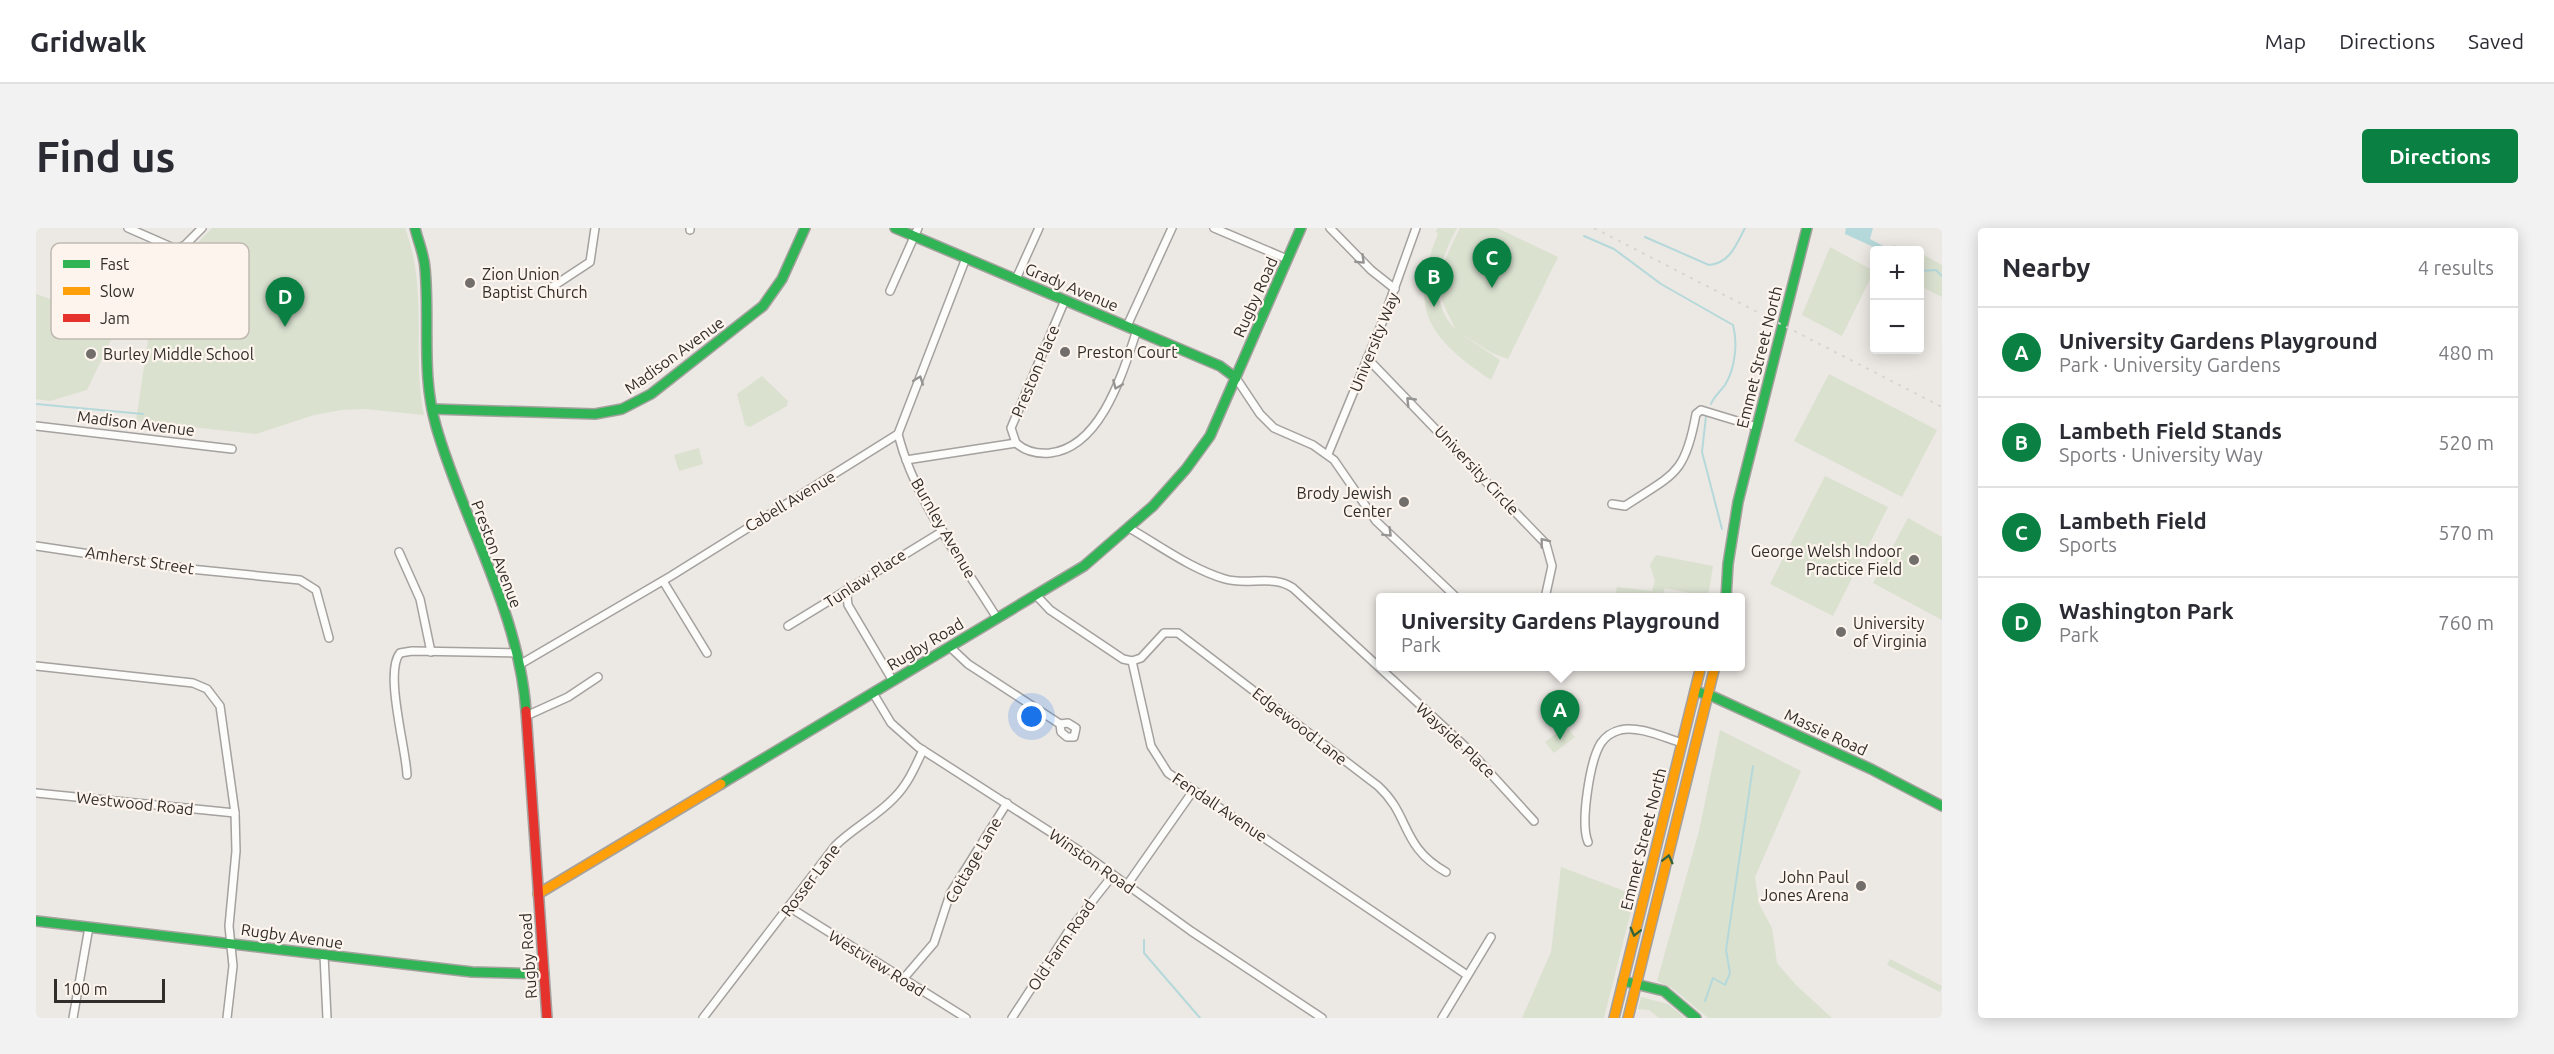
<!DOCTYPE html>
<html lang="en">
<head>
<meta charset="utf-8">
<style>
	body { margin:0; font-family:Ubuntu,sans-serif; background:#f2f2f3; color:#2b2b33 }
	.controls { position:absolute; right:18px; top:18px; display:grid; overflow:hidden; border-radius:6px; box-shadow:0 3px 15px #0003 }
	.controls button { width:54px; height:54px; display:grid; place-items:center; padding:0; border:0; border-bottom:2px solid #e1e1e2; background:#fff; color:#2b2b33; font:30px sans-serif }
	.scale { position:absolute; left:18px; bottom:15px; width:111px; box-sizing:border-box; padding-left:6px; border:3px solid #312d2a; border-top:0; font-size:16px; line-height:21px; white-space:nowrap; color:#312d2a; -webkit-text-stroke:4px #fdf5ed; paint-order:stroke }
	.you { position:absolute; left:996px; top:489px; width:21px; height:21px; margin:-15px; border:4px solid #fff; border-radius:50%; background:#1a73e8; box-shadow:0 0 0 9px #1a73e833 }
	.badge { display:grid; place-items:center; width:39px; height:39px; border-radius:50%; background:#0b8043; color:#fff; font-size:20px; font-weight:700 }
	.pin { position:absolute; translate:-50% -50px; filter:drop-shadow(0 2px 3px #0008) }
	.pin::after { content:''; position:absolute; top:32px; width:21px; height:18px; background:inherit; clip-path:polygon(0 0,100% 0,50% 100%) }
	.popup { position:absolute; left:1340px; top:365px; width:369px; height:78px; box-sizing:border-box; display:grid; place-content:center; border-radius:6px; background:#fff; filter:drop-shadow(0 2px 4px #0005); font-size:20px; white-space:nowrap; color:#7c7c81 }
	.popup b { font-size:22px; color:#2b2b33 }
	.popup::after { content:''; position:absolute; left:50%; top:100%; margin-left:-12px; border:12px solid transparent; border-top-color:#fff }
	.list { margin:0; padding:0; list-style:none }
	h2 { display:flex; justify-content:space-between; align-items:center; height:78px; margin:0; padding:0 24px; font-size:26px }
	h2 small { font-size:20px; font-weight:400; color:#7c7c81 }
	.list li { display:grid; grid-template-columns:39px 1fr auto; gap:18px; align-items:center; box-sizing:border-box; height:90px; padding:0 24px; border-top:2px solid #e1e1e2 }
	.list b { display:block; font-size:22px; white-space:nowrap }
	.list p { margin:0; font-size:20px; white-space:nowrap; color:#7c7c81 }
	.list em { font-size:20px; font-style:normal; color:#7c7c81 }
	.map { position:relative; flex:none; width:1906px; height:790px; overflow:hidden; border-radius:6px }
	header { display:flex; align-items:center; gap:36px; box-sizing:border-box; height:84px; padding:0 30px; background:#fff; border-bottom:2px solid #e1e1e2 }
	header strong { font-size:28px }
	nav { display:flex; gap:33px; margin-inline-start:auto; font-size:21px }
	.intro { display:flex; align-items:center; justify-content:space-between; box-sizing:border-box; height:144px; padding:0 36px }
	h1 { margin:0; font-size:42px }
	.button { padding:15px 27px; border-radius:6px; background:#0b8043; color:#fff; font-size:21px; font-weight:700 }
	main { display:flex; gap:36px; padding:0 36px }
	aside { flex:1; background:#fff; border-radius:6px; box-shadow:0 3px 15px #0003 }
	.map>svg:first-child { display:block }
</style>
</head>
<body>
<header>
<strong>Gridwalk</strong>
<nav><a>Map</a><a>Directions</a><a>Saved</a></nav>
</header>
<div class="intro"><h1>Find us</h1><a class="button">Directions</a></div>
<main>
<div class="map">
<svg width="1906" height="790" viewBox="0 0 1906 790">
	<rect width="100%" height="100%" fill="#ece8e4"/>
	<g fill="#dae1cf">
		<path d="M176 0H369C393 65 375 123 388 187L329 181 305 182 278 187 220 206 100 193 118 72 110 69Z"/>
		<path d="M1402 0H1421C1404 31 1390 71 1419 101 1416 92 1409 82 1406 71 1399 48 1414 20 1424 0H1461L1522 29 1472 131 1456 125 1421 103 1464 132 1455 152C1393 110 1371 82 1402 6L1400 3Z"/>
		<path d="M1794 19 1838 43 1806 108 1766 87Z"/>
		<path d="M1884 25 1906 37V69L1884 58Z"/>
		<path d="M0 66 83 95 51 162 14 173 0 171Z"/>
		<path d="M1793 146 1901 202 1866 269 1758 213Z"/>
		<path d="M726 148 752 173 751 178 714 199 709 197 701 166Z"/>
		<path d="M663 220 667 236 643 243 638 227Z"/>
		<path d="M1789 248 1852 279 1797 388 1734 356Z"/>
		<path d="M1872 290 1906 309V392L1837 355Z"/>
		<path d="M1620 327 1677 338 1672 369 1629 360 1626 369H1579L1581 359 1616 363 1619 353 1614 337Z"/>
		<path d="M1530 498 1539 509 1518 525 1509 514Z"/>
		<path d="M1684 502 1765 543 1719 649 1723 676 1736 700 1741 735 1760 757 1796 790H1672L1636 760 1621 753 1663 603Z"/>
		<path d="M1525 639 1599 667 1568 790H1486L1515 724Z"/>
		<path d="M1854 731 1906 758 1904 764 1851 737Z"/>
		<path d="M1605 769 1632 776 1649 790H1623L1613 782 1602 781Z"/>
	</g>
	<path fill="#b5d9da" d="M1810 0H1837L1834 11 1855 22 1858 17 1864 21 1863 22H1844L1809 6Z"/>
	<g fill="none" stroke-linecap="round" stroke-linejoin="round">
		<g stroke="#b5d9da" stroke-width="2">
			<path d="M1548 8 1578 21 1625 56 1697 97C1702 115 1699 141 1689 157 1684 164 1678 168 1675 176"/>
			<path d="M1609 9 1673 37C1694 35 1700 17 1709 0"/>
			<path d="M1884 43 1900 42 1906 48"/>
			<path d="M0 176 107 186"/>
			<path d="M1670 188 1666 224 1686 301"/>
			<path d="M1108 712V725L1164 790"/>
			<path d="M1669 773 1677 750 1689 757 1694 745 1690 722 1717 538"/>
		</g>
		<defs>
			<g id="street">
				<path d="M92 0 140 21 149 17 166 0"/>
				<path d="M1178 0 1251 31"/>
				<path d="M1294 0 1335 42 1359 61"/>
				<path d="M654 2V0"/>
				<path d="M980 51 1003 0"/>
				<path d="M516 59 554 34 559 0"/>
				<path d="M854 63 882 0"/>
				<path d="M1029 72 975 200 980 215C989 223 1002 226 1014 225 1066 219 1087 143 1101 102"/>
				<path d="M1091 98 1136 0"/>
				<path d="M1331 130 1510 316 1516 338 1509 370"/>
				<path d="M1200 150 1224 186 1238 200 1277 217 1298 232 1340 293 1421 370"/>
				<path d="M0 198 196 221"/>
				<path d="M862 206C879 273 925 332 961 390"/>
				<path d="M1292 226 1346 95 1380 0"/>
				<path d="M870 232 980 215"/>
				<path d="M1576 276 1589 278C1637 246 1649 248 1660 186L1665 182 1721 199"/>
				<path d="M1093 300C1123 317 1155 341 1189 351 1212 358 1236 346 1257 360L1433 522 1498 593"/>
				<path d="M0 318 154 341 264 352 280 362 293 410"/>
				<path d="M363 324 384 371 395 424"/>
				<path d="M627 353 671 425"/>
				<path d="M814 361 811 368 812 377 857 453"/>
				<path d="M1000 367 1014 382 1087 431 1096 433"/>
				<path d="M752 398 907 303"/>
				<path d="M914 419 932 436 1024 496"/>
				<path d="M1096 433 1115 518 1132 545 1431 747"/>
				<path d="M1096 433 1105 430 1128 405H1142L1342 558C1375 588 1364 618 1410 644"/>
				<path d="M483 437 635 348 862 206 930 30"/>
				<path d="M0 438 157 455 171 461 184 478 199 585 200 623 193 698 197 738 191 790"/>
				<path d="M837 465 855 495 882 519 1047 625 1155 703 1286 790"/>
				<path d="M490 488 532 469 562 449"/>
				<path d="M1032 495 1040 500 1038 509H1031L1025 504 1024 496Z"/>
				<path d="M371 547C370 520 348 444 364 425L376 423 481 425"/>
				<path d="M0 565 199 585"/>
				<path d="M1552 614C1544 595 1554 532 1565 515 1570 508 1576 504 1584 502 1602 497 1629 510 1646 515"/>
				<path d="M1091 657 1157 563"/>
				<path d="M753 679 930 790"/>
				<path d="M288 727 291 790"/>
				<path d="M868 750 898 715 914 666 971 575"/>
				<path d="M37 790 53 699"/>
				<path d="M667 790 799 618C817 600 840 589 858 570 872 556 879 539 887 522"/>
				<path d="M976 790 1032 704 1077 647"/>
				<path d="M1406 790 1455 709"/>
			</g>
			<g id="fast">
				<path d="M379 0C382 13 388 26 389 40 394 92 385 147 400 198 427 293 483 383 490 483"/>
				<path d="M859 0 1184 138 1200 150"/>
				<path d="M396 181 559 186 586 181 615 166 727 78 746 51 769 0"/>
				<path d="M1690 370 1692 336 1702 274 1771 0"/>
				<path d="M1659 463 1678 469 1835 541 1906 578"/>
				<path d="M685 556 1048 338 1117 278 1150 241 1174 208 1265 0"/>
				<path d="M0 693 436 744 508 746"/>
				<path d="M1587 753 1628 763 1660 790"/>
			</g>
			<g id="slow">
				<path d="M502 666 685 556"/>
				<path d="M1578 790 1665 438"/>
				<path d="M1592 790 1679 438"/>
			</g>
			<path id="jam" d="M490 483 511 790"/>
		</defs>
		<use href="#street" stroke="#a4a19e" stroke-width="10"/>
		<use href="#fast" stroke="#a4a19e" stroke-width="12"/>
		<use href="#slow" stroke="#a4a19e" stroke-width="12"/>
		<use href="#jam" stroke="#a4a19e" stroke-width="12"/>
		<use href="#street" stroke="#fcfcfb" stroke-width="7"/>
		<use href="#fast" stroke="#30b455" stroke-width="9"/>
		<use href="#slow" stroke="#ff9f0a" stroke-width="9"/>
		<use href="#jam" stroke="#e5322d" stroke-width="9"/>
		<path stroke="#d7d5d5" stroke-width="2" stroke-dasharray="3 6" stroke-linecap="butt" d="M1558 0 1906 179"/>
	</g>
	<defs><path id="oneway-chevron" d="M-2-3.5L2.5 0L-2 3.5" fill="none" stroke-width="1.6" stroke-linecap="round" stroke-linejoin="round" transform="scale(1.5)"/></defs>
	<g stroke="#969492">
		<use href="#oneway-chevron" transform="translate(1325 32) rotate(44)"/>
		<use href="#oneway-chevron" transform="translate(883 152) rotate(-70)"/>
		<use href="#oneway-chevron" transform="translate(1081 157) rotate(113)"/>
		<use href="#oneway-chevron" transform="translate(1374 173) rotate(-134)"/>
		<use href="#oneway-chevron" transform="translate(1352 305) rotate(45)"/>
		<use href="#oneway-chevron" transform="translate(1508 314) rotate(-128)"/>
	</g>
	<g stroke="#31633b">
		<use href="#oneway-chevron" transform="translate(1632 631) rotate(-76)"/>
		<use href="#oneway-chevron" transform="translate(1599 704) rotate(104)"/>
	</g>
	<g fill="#726e6b" stroke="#fdf5ed" stroke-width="2">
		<circle cx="434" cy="55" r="6"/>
		<circle cx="1029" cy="124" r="6"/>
		<circle cx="55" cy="126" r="6"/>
		<circle cx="1368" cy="274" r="6"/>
		<circle cx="1878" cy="332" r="6"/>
		<circle cx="1805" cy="404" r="6"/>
		<circle cx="1825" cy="658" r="6"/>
	</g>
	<g text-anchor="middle" stroke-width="4.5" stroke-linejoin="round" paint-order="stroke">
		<g font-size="16" fill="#312d2a" stroke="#fdf5ed" text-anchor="start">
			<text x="446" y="52">Zion Union<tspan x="446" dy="18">Baptist Church</tspan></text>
			<text x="1041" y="130">Preston Court</text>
			<text x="67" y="132">Burley Middle School</text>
			<text x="1356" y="271" text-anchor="end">Brody Jewish<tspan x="1356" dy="18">Center</tspan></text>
			<text x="1866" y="329" text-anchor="end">George Welsh Indoor<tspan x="1866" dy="18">Practice Field</tspan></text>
			<text x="1817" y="401">University<tspan x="1817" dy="18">of Virginia</tspan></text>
			<text x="1813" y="655" text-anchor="end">John Paul<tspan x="1813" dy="18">Jones Arena</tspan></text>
		</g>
		<g font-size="16" fill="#312d2a" stroke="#fdf5ed">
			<text transform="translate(1036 59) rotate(23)" y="6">Grady Avenue</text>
			<text transform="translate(1219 69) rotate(-66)" y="6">Rugby Road</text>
			<text transform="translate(1338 114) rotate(-68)" y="6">University Way</text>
			<text transform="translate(638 127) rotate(-36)" y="6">Madison Avenue</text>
			<text transform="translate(1723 129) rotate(-76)" y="6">Emmet Street North</text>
			<text transform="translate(999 143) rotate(-67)" y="6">Preston Place</text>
			<text transform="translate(100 195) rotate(7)" y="6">Madison Avenue</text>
			<text transform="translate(1441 242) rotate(47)" y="6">University Circle</text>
			<text transform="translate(754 273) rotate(-31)" y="6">Cabell Avenue</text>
			<text transform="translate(908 300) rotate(60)" y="6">Burnley Avenue</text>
			<text transform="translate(461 326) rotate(69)" y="6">Preston Avenue</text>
			<text transform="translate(104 332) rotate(9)" y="6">Amherst Street</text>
			<text transform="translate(829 350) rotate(-33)" y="6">Tunlaw Place</text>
			<text transform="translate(889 416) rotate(-31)" y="6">Rugby Road</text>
			<text transform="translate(1264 498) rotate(38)" y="6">Edgewood Lane</text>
			<text transform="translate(1790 504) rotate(25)" y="6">Massie Road</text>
			<text transform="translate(1420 512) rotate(43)" y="6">Wayside Place</text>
			<text transform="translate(99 575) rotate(6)" y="6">Westwood Road</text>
			<text transform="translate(1184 579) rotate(34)" y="6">Fendall Avenue</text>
			<text transform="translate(1607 611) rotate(-76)" y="6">Emmet Street North</text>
			<text transform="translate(937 632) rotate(-60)" y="6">Cottage Lane</text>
			<text transform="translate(1056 633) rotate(35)" y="6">Winston Road</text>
			<text transform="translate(774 652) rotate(-53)" y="6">Rosser Lane</text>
			<text transform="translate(256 708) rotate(8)" y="6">Rugby Avenue</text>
			<text transform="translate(1025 717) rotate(-56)" y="6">Old Farm Road</text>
			<text transform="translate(492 728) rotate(-94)" y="6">Rugby Road</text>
			<text transform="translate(841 735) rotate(32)" y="6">Westview Road</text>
		</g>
	</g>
	<rect x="15" y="15" width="198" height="96" rx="9" fill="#fdf5ed" stroke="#c0b9b2" stroke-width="1.5"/>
	<rect x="27" y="32" width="27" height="8" fill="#30b455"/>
	<rect x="27" y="59" width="27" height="8" fill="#ff9f0a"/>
	<rect x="27" y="86" width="27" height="8" fill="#e5322d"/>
	<g font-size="16" fill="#312d2a">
		<text x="64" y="42">Fast</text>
		<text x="64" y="69">Slow</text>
		<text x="64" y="96">Jam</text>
	</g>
</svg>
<div class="controls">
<button>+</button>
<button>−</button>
</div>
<div class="scale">100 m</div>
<div class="you"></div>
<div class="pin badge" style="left:1524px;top:512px">A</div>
<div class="popup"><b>University Gardens Playground</b>Park</div>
<div class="pin badge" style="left:1398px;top:79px">B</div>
<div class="pin badge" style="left:1456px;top:60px">C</div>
<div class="pin badge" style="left:249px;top:99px">D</div>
</div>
<aside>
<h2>Nearby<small>4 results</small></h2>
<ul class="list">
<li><span class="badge">A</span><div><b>University Gardens Playground</b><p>Park · University Gardens</p></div><em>480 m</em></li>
<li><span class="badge">B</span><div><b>Lambeth Field Stands</b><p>Sports · University Way</p></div><em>520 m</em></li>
<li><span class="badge">C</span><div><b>Lambeth Field</b><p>Sports</p></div><em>570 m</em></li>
<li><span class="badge">D</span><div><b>Washington Park</b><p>Park</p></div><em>760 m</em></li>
</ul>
</aside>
</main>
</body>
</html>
